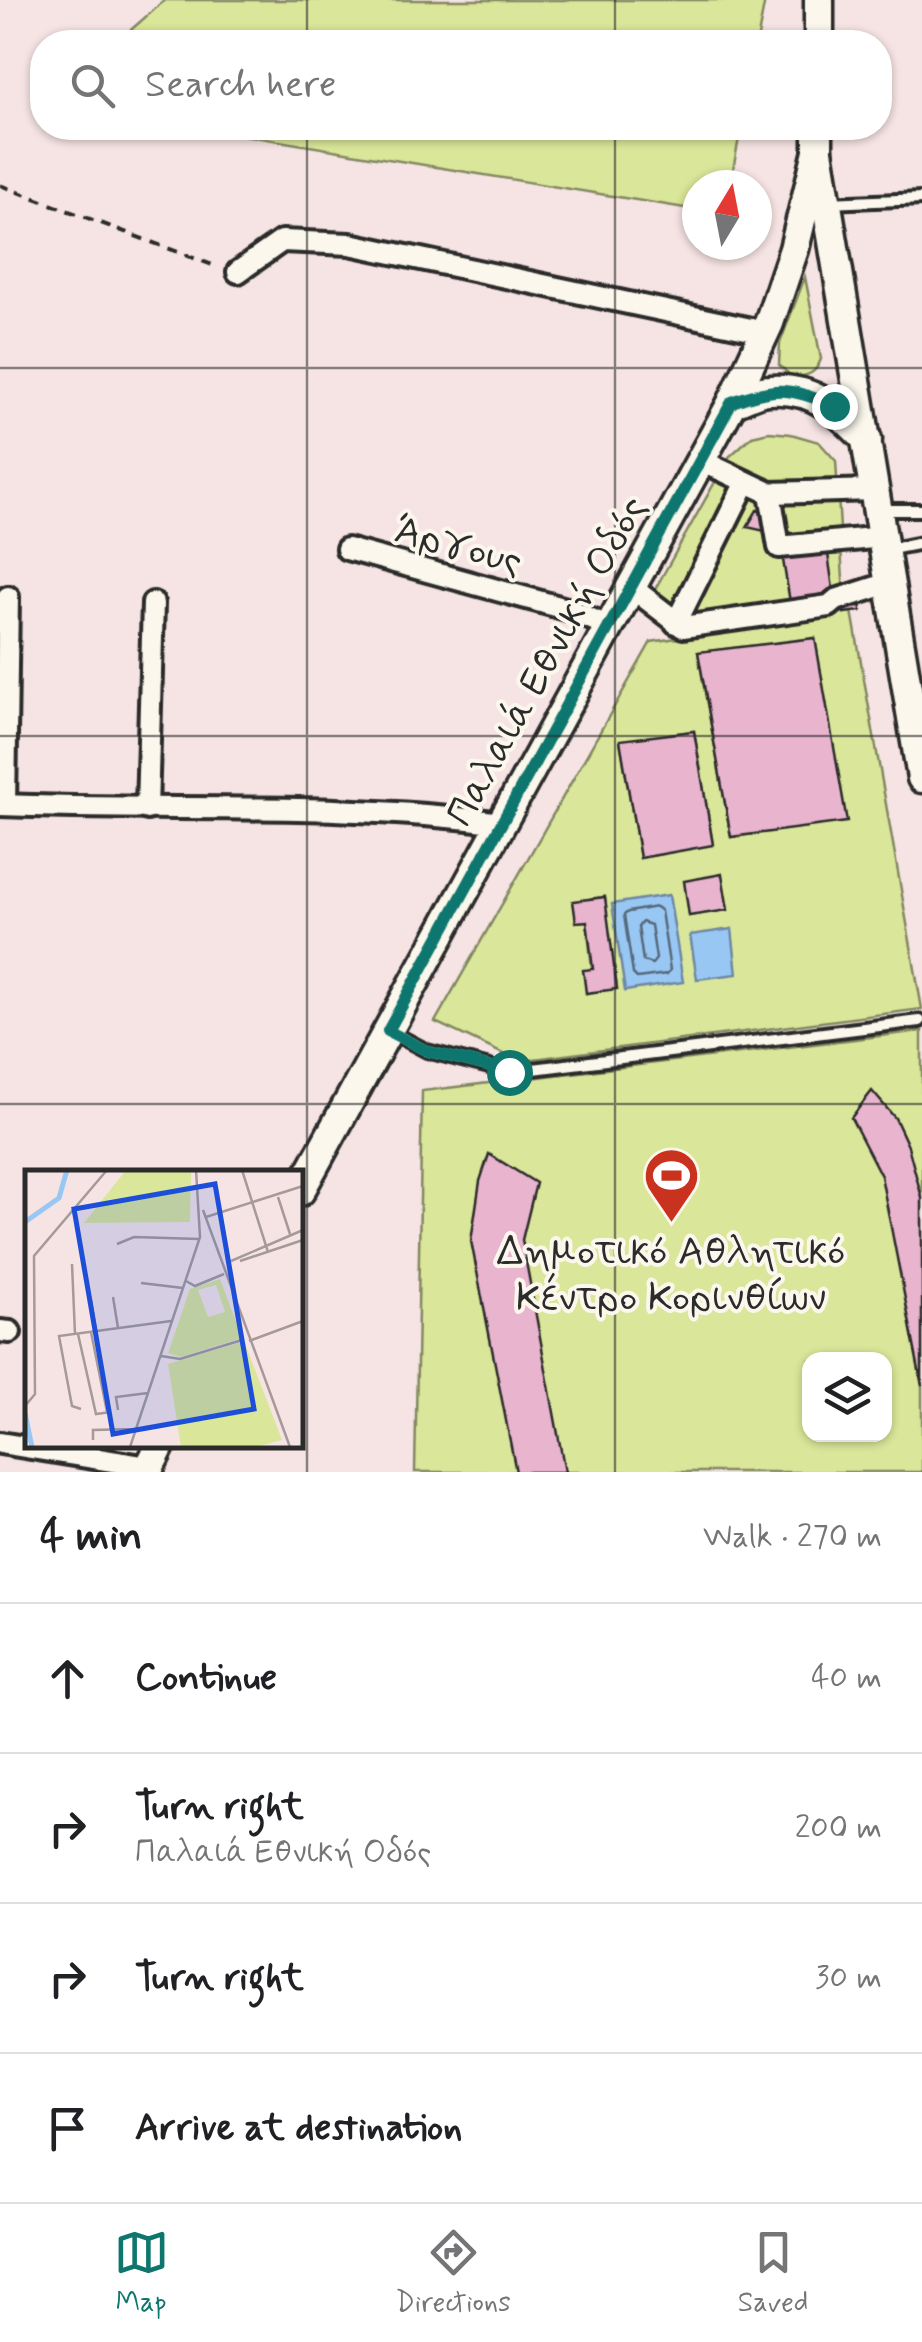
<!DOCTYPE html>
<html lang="en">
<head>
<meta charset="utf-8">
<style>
	body { margin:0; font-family:Mynerve,sans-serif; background:#f2f2f2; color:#202124 }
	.controls { position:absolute; right:30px; bottom:30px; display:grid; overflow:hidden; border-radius:20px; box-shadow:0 2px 8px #0004 }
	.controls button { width:90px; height:90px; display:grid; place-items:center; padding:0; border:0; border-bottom:2px solid #e0e0e0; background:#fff; color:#202124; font:50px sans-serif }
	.compass { position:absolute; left:682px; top:170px; width:90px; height:90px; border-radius:50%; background:#fff; box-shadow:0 2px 8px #0004; rotate:10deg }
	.stop { position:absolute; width:30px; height:30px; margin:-22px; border:8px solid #0f766e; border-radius:50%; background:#fff }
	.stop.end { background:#0f766e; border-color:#fff; box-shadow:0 2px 10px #0008 }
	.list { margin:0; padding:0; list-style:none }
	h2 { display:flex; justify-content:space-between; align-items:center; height:130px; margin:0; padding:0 40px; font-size:42px }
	h2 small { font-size:32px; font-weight:400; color:#757577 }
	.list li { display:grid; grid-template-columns:65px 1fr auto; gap:30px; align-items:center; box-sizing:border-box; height:150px; padding:0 40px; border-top:2px solid #e0e0e0 }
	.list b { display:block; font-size:38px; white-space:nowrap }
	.list p { margin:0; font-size:32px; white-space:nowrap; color:#757577 }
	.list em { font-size:32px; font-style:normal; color:#757577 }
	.icon { flex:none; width:55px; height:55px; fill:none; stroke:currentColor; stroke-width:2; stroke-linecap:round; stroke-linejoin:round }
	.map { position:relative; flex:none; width:922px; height:1472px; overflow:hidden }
	.search { position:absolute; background:#fff; box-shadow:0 2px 8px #0004; left:30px; right:30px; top:30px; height:110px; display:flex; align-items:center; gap:25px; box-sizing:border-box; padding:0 35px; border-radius:40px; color:#757577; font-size:38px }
	.sheet { height:730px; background:#fff }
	nav { display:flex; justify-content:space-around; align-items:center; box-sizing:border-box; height:140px; border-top:2px solid #e0e0e0; background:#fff; font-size:28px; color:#757577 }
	nav a { display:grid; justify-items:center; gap:5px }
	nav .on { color:#0f766e }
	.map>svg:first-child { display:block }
</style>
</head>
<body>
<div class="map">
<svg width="922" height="1472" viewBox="0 0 922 1472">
	<rect width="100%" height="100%" fill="#f6e3e3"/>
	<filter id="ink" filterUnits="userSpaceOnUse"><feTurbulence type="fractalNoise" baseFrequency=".01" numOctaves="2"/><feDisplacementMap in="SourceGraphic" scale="20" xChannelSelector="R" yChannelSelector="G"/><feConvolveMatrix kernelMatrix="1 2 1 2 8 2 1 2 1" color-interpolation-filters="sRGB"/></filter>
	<g filter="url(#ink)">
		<g fill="#dae699" stroke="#828862" stroke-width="2.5" fill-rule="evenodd">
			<path d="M165 0H765L757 42H117Z"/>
			<path d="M201 128H741L730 185H697V210Z"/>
			<path d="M805 277 821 359C816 374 807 377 791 376L779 365 780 343Z"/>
			<path d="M769 432 791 434 819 442 836 461 844 597 694 619 654 591 729 457 752 436Z"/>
			<path d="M852 611 922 1009 518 1061 435 1022 651 642ZM815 639 846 821 731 837 698 652ZM694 731 713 844 640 858 620 741ZM604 897 617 988 587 993 592 969 587 921 576 922 574 901Z"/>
			<path d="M922 1031V1472H415L422 1091ZM810 1360H884V1434H810Z"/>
		</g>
		<g fill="#99c7f4" stroke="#6d89a4" stroke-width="2.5">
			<path d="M669 895 683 982 625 991 612 904Z"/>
			<path d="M732 929 737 974 697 979 690 935Z"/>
		</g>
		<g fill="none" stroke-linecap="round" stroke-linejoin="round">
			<g stroke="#57697b" stroke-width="2.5">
				<path d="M656 907 661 911 670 970 667 974 637 978 633 974 624 915 628 912Z"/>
				<path d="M642 922 651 925 656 959 652 964 643 961 638 927Z"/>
			</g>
		</g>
		<g fill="#e9b4ce" stroke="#2b2b2b" stroke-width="2.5">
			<path d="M757 510 767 514 769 532 747 527Z"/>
			<path d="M827 547 834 596 790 602 782 554Z"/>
			<path d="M860 599 861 611 844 613 842 601Z"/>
			<path d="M815 638 847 822 731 837 698 652Z"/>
			<path d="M694 731 713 845 640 858 620 740Z"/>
			<path d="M722 874 728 910 689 916 684 881Z"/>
			<path d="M605 897 617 989 586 993 583 970 593 969 587 921 576 922 573 901Z"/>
			<path d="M872 1091 895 1118 908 1146 922 1198V1386L881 1176 851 1118Z"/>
			<path d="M489 1154 536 1183 522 1240 565 1472H516L471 1241 480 1181Z"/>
		</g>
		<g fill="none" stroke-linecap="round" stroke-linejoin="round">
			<defs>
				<g id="lane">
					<path d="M828 203 922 199"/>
					<path d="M879 510H922"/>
					<path d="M886 550 922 543"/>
					<path d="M389 1031 427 1051 509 1072 920 1021"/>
				</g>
				<g id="street">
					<path d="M238 272 282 241 350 244 765 332"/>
					<path d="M700 460 770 493 875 490"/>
					<path d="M770 493 779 547 883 537"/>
					<path d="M347 549 574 611 609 627"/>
					<path d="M631 587 683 627 829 606 836 600 889 583"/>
					<path d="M676 623 746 482"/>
					<path d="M0 805C167 812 336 801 501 823"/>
					<path d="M5 805 8 597"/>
					<path d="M147 809 153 603"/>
					<path d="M0 1331 10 1332"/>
					<path d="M0 1443 149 1467"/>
				</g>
				<g id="secondary">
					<path d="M819 42V0"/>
					<path d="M818 128V151L922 778"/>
					<path d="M732 403C744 398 758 390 770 390 815 387 839 411 867 440"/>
					<path d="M300 1191 732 403 769 323 794 249 818 151"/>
					<path d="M147 1472 161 1444"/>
				</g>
			</defs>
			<use href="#lane" stroke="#2b2b2b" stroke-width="18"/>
			<use href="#street" stroke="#2b2b2b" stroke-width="28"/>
			<use href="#secondary" stroke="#2b2b2b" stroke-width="35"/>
			<path stroke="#2b2b2b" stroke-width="4" stroke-dasharray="10 8" stroke-linecap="butt" d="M0 185 215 266"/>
			<use href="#lane" stroke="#fbf7ec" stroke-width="10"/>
			<use href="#street" stroke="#fbf7ec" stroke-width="20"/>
			<use href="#secondary" stroke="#fbf7ec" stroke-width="28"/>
		</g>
	</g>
	<g fill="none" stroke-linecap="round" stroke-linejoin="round" filter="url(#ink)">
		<path stroke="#0f766e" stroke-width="12" d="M509 1072 427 1051 388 1031 732 402C776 386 791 387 834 406"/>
	</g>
	<path fill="none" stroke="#2b2b2b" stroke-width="2.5" stroke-opacity="0.55" d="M307 0V42M615 0V42M307 128V1472M615 128V1472M0 368H922M0 736H922M0 1104H922"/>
	<defs>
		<symbol id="stadium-pin" viewBox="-11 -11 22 30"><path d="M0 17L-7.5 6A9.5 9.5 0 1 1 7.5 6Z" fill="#c8321e" stroke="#fbf7ec"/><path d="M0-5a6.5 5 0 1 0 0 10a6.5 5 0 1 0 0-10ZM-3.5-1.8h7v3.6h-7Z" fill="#fff"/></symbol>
	</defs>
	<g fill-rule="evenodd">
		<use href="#stadium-pin" x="640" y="1144" width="63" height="86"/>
	</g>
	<g text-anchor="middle" stroke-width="8" stroke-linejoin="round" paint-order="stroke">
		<g font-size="40" fill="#2b2b2b" stroke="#fbf7ec">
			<text transform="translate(459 544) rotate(15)" y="14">Άργους</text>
			<text transform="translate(545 660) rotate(-61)" y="14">Παλαιά Εθνική Οδός</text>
		</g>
		<g font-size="40" fill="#2b2b2b" stroke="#fbf7ec">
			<text x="671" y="1264">Δημοτικό Αθλητικό<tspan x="671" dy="46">Κέντρο Κορινθίων</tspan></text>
		</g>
	</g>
	<g transform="translate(25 1170)">
		<rect width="278" height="278" fill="#f6e3e3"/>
		<path d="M101 0H166L165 52 59 53ZM195 109 217 168 156 187 143 183 165 119ZM191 115 200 142 183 147 173 120ZM219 171 257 270 230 277H156L143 194Z" fill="#dae699" fill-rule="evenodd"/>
		<path fill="none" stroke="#99c7f4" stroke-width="5" d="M0 52 34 28 42 0M0 243 7 277"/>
		<path fill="none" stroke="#a59999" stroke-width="2.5" d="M217 0 243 82M253 27 265 64M178 40 265 277M181 47 278 16M92 74 109 67 174 69M206 91 278 60M215 91 278 70M47 94 50 164M161 111 170 116 199 104M116 113 158 118M88 127 93 158M66 130 71 162M66 162 82 242M53 164 71 244 86 242M224 171 278 151M136 186 155 189 217 170M0 236 10 224 9 86 82 0M56 239 47 236 34 166 146 151M93 240 91 227 123 223M68 270V260L111 259M105 277 175 67 171 0"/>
		<path fill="#1d4ed8" fill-opacity="0.15" stroke="#1d4ed8" stroke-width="5" d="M190 14 229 239 88 264 49 39Z"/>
		<rect width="278" height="278" fill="none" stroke="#2b2b2b" stroke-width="5"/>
	</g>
</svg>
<div class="controls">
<button><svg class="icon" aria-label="layers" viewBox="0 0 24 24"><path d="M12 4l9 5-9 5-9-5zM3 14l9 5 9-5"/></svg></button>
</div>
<svg class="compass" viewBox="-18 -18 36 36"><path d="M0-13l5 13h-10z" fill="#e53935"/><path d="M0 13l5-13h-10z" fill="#757577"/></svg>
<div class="stop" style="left:509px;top:1072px"></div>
<div class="stop end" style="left:834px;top:406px"></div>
<div class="search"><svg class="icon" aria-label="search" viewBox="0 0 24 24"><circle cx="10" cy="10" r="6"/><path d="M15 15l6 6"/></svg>Search here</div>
</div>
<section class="sheet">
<h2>4 min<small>Walk · 270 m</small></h2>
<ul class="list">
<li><svg class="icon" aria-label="ahead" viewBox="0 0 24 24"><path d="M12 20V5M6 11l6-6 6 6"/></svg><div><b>Continue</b></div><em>40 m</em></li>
<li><svg class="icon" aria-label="right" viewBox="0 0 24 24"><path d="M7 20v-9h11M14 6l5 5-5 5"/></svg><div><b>Turn right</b><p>Παλαιά Εθνική Οδός</p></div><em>200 m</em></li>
<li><svg class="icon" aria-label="right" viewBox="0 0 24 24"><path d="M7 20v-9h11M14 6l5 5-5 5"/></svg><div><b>Turn right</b></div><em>30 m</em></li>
<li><svg class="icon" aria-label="arrive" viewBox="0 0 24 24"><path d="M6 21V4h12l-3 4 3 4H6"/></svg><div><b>Arrive at destination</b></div></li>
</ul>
</section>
<nav>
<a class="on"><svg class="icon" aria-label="map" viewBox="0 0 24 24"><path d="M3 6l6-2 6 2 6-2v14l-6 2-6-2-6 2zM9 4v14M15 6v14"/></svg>Map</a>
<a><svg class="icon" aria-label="directions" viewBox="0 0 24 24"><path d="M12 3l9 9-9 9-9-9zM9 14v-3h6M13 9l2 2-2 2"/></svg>Directions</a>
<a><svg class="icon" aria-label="saved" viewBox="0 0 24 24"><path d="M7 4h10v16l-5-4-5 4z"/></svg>Saved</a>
</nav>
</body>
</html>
